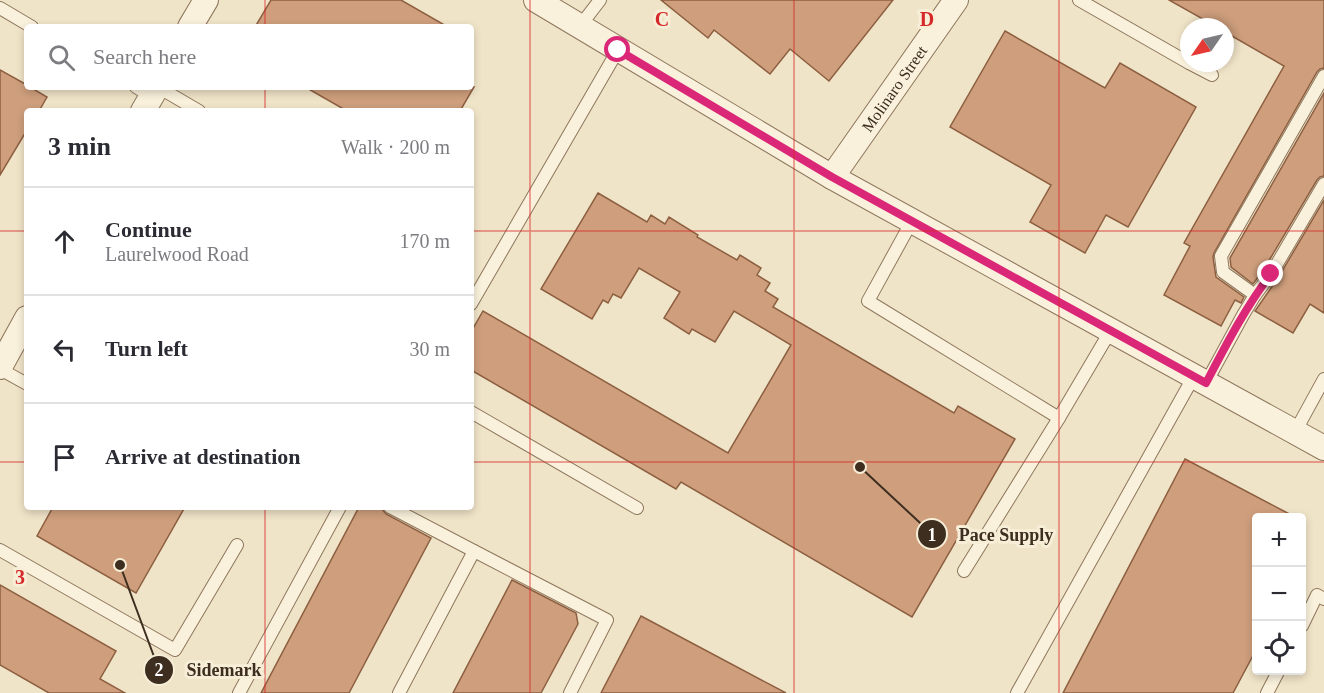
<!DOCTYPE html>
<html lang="en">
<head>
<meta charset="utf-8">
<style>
	body { margin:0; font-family:"Times New Roman",serif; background:#f7f7f7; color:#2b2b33 }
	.controls { position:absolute; right:18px; bottom:18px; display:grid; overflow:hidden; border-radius:6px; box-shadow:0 3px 9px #0003 }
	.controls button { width:54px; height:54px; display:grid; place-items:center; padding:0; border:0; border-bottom:2px solid #e1e1e2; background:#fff; color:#2b2b33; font:30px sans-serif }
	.compass { position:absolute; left:1180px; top:18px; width:54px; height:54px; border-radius:50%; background:#fff; box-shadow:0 3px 9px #0003; rotate:236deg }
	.stop { position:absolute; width:18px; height:18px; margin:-14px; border:4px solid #db2777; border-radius:50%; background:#fff }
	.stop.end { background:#db2777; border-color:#fff; box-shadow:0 2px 6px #0008 }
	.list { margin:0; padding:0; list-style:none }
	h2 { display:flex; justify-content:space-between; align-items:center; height:78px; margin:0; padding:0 24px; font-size:26px }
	h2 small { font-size:20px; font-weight:400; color:#7c7c81 }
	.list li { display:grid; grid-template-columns:39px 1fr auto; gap:18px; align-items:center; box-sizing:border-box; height:108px; padding:0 24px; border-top:2px solid #e1e1e2 }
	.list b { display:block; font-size:22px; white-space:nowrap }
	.list p { margin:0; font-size:20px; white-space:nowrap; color:#7c7c81 }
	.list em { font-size:20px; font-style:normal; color:#7c7c81 }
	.icon { flex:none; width:33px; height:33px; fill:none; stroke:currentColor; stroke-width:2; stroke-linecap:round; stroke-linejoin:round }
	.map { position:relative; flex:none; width:1324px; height:693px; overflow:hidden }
	.search { position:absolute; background:#fff; box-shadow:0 3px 9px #0003; left:24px; top:24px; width:450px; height:66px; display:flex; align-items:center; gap:15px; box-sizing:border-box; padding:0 21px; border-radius:6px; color:#7c7c81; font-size:22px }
	.panel { position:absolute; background:#fff; box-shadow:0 3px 9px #0003; left:24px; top:108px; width:450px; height:402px; border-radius:6px }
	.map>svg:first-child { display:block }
</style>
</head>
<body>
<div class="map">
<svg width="1324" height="693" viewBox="0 0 1324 693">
	<rect width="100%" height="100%" fill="#f0e4c8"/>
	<g fill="#cf9f7d" stroke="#8d5f41" stroke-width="1.5">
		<path d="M271 0H401L448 27H255Z"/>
		<path d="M661 0H893L829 81 790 49 770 74 714 30 708 38Z"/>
		<path d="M1169 0H1324V68L1320 69 1317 72 1214 253 1213 257 1216 277 1244 297 1241 303 1235 300 1221 326 1164 295 1190 246 1184 243 1284 66 1225 32V27H1217Z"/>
		<path d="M1005 31 1105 88 1120 63 1196 107 1128 227 1106 215 1085 253 1030 222 1051 185 950 127Z"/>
		<path d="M0 70 27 85V87H30L47 97 39 111H27V130L0 175Z"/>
		<path d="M305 87H474L460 111H347Z"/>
		<path d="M1324 93V176L1320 177 1317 180 1264 269 1253 284 1231 267 1230 258Z"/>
		<path d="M598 193 647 222 651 215 665 224 669 217 698 235 697 237 737 260 740 255 761 268 757 275 770 283 765 291 778 299 773 307 954 413 958 406 1015 439 912 617 681 482 676 489 471 370V332L483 311 728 453 791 345 734 311 715 342 692 329 689 334 664 318 680 292 639 268 621 298 613 294 608 303 603 300 592 319 541 289Z"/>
		<path d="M1324 200V313L1310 304 1293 333 1255 311 1278 278Z"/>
		<path d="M1185 459 1297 518H1257V648L1233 693H1063Z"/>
		<path d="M53 507H185L136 593 37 536Z"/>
		<path d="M359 507H380L386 514 431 538 349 693H261Z"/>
		<path d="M512 580 576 613 578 624 541 693H453Z"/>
		<path d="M0 585 116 651 100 679 125 693H49L0 665Z"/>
		<path d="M641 616 786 693H601Z"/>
	</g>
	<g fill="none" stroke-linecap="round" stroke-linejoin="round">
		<defs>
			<g id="lane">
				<path d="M1079 0 1189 63"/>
				<path d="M0 8 32 27"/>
				<path d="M580 26 600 0"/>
				<path d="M1189 63 1212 75"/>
				<path d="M136 87 151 96"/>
				<path d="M158 87 199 111"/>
				<path d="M912 221 868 301 1059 418 1111 330"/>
				<path d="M1255 295 1223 272 1221 256 1324 76"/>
				<path d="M471 304 618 50"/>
				<path d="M0 369 27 384"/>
				<path d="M1206 383 1243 315 1255 295 1271 274 1324 184"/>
				<path d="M471 412 637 508"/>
				<path d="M1295 432 1324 379"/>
				<path d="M390 507 474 551 399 693"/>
				<path d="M0 550 175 650 237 545"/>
				<path d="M474 551 607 620 570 693"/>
				<path d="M964 571 1059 418"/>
				<path d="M1302 626 1317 595 1324 599"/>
				<path d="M239 693 340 507"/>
				<path d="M1017 693 1194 376"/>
				<path d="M1267 693 1279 670"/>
			</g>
			<g id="street">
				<path d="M536 0 832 177 1324 448"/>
				<path d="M190 27 206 0"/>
				<path d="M143 111 157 87"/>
				<path id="s1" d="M832 177 956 0"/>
				<path d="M0 367 27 318"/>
			</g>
		</defs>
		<use href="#lane" stroke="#8d765c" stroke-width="14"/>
		<use href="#street" stroke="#8d765c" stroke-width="26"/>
		<use href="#lane" stroke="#faf1dc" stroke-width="12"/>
		<use href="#street" stroke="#faf1dc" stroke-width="24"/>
	</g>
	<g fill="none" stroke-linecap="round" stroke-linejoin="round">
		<path stroke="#db2777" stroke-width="8" d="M618 50 832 177 1206 383C1226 345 1245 308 1271 274"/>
	</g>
	<path fill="none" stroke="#d62828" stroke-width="1.5" stroke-opacity="0.55" d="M265 0V27M530 0V693M794 0V693M1059 0V693M265 87V111M0 231H27M471 231H1324M0 462H27M471 462H1324M265 507V693"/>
	<g text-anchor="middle" stroke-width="6" stroke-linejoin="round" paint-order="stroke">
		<g font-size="16" fill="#3d2e20" stroke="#f7eed8">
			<text dy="6" stroke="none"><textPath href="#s1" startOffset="108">Molinaro Street</textPath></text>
		</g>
	</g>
	<g font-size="20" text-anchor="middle" font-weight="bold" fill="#d62828" stroke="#f7eed8" stroke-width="6" stroke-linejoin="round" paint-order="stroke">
		<text x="662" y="26">C</text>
		<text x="927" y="26">D</text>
		<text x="20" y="584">3</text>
	</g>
	<path fill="none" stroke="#3d2e20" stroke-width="2" d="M860 467L932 534M120 565L159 670"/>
	<g fill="#3d2e20" stroke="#f7eed8" stroke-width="2">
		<circle cx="860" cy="467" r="6"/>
		<circle cx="120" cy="565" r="6"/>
		<circle cx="932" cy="534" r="15"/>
		<circle cx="159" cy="670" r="15"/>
	</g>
	<g font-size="18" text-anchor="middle" font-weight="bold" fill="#fff">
		<text x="932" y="541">1</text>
		<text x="159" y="676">2</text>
	</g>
	<g font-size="18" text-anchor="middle" font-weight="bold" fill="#3d2e20" stroke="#f7eed8" stroke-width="6" stroke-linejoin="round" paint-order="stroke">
		<text x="1006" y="541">Pace Supply</text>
		<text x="224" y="676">Sidemark</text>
	</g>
</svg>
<div class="controls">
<button>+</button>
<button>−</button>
<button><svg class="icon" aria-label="locate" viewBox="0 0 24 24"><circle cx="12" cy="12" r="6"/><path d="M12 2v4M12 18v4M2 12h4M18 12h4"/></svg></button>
</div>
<svg class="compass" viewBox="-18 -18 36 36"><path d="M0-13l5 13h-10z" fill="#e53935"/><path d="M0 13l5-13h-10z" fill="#7c7c81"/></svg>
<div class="stop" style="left:618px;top:50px"></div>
<div class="stop end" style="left:1271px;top:274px"></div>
<div class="search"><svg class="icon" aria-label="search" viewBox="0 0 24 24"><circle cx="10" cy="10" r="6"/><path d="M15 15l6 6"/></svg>Search here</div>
<section class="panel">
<h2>3 min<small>Walk · 200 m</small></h2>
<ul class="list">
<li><svg class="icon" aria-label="ahead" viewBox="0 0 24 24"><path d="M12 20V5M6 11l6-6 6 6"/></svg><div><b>Continue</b><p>Laurelwood Road</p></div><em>170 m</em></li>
<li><svg class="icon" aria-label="left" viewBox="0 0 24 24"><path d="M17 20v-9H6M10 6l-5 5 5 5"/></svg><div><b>Turn left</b></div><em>30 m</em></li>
<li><svg class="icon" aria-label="arrive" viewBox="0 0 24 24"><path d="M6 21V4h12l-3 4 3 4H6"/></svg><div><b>Arrive at destination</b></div></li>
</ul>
</section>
</div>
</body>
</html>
